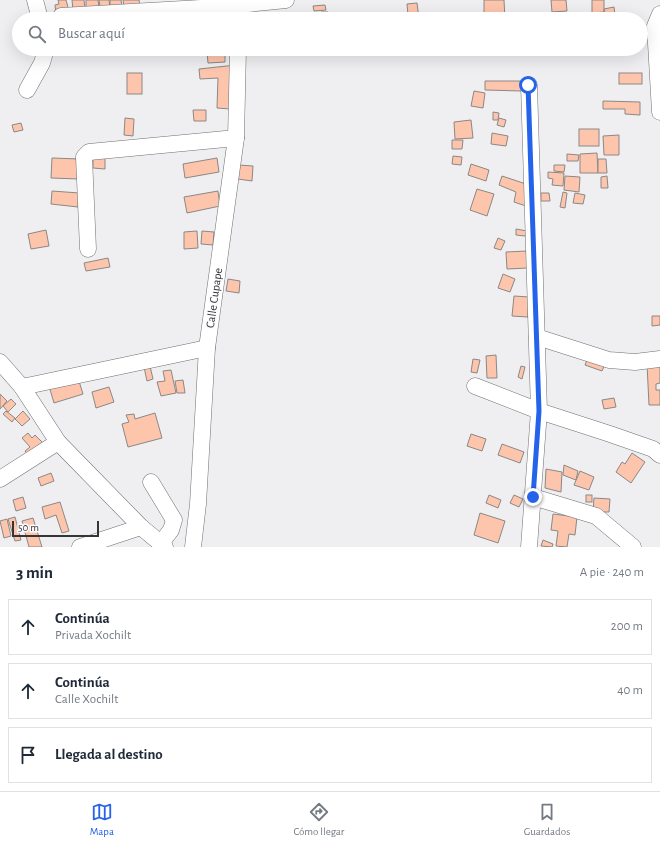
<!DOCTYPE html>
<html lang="es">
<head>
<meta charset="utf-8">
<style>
	body { margin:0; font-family:"Alegreya Sans",sans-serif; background:#f2f2f3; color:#1f2937 }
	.scale { position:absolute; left:12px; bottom:10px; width:87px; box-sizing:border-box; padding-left:4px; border:2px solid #363536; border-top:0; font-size:11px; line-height:14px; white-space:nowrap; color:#363536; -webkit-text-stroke:3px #fcfbfe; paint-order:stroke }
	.stop { position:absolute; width:12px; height:12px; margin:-9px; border:3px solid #2563eb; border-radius:50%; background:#fff }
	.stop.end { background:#2563eb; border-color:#fff; box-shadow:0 1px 4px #0008 }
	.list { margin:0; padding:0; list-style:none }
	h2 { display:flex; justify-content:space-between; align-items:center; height:52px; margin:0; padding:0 16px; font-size:17px }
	h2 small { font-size:13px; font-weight:400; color:#747a83 }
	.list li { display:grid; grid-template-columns:26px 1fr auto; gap:12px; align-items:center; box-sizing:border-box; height:56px; margin:0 8px 8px; padding:0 8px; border:1px solid #e0e1e3; border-radius:0px }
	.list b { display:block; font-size:15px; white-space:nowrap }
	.list p { margin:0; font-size:13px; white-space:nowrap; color:#747a83 }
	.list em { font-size:13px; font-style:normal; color:#747a83 }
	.icon { flex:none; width:22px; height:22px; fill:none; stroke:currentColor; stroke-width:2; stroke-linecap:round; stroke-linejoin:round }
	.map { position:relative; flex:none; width:660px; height:547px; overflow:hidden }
	.search { position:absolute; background:#fff; box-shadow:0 4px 16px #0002; left:12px; right:12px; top:12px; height:44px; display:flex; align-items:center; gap:10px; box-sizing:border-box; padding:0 14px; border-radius:22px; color:#747a83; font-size:15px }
	.sheet { height:244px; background:#fff }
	nav { display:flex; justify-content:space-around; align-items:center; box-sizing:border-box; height:56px; border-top:1px solid #e0e1e3; background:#fff; font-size:11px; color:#747a83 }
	nav a { display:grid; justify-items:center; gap:2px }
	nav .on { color:#2563eb }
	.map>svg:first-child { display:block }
</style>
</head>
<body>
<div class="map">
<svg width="660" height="547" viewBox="0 0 660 547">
	<rect width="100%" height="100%" fill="#efeef0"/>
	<g fill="#fec5ad" stroke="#8b8886">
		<path d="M58 0H66L69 11 56 14 55 5 59 4Z"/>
		<path d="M72 0H84L85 8 73 10Z"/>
		<path d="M86 0H98L99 7 86 8Z"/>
		<path d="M99 0H109L110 6 100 7Z"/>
		<path d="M110 0H121L122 6H110Z"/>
		<path d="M123 0H139L140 6 124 7Z"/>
		<path d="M484 0H504L505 19H484Z"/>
		<path d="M551 0H566L567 11 552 12Z"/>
		<path d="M592 0H604V12L592 13Z"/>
		<path d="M417 3 419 19H402V15H408L407 4Z"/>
		<path d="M325 5 326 10 314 11 313 6Z"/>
		<path d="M614 7 615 15 606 17 604 9Z"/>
		<path d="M321 12H328L329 19H321Z"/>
		<rect x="207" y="14" width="16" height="5"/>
		<path d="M172 49H182L183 54H173Z"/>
		<path d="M225 51V62L208 63 207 52Z"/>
		<path d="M236 65 230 109 217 108 218 78 200 79 199 69Z"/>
		<rect x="127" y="73" width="15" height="21"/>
		<rect x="619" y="73" width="23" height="11"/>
		<path d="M485 81H522V91L485 90Z"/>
		<path d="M474 91 485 93 483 108 471 106Z"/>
		<path d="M603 101 640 102V115L625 114V109H603Z"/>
		<path d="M193 110H206V121H194Z"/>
		<path d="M493 112 499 113 498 120H493Z"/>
		<path d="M125 118 134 119 133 136 124 135Z"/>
		<path d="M499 118 506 120 504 127 497 125Z"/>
		<path d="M471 120 473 138 455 139 454 122Z"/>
		<path d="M21 123 23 130 14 132 12 125Z"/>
		<rect x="579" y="129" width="20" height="17"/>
		<path d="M492 133 508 136 506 146 491 144Z"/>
		<path d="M619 135V155H604L603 136Z"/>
		<path d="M452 140H463L462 149H452Z"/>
		<path d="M597 153 598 173H580V154Z"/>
		<path d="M567 154 579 155 578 161H567Z"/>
		<path d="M93 155H105V169L93 168Z"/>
		<path d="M453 156 462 157 461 165 452 164Z"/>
		<path d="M52 158 80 159 79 179 51 178Z"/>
		<path d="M217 158 219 172 185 178 183 164Z"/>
		<path d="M598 159H606L607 173H598Z"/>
		<path d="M471 164 489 170 486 181 468 175Z"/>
		<path d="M239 165 253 166 252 181 238 179Z"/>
		<path d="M554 165H565L564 172 554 171Z"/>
		<path d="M548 172 564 173 563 186 552 185 553 179 548 178Z"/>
		<path d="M502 176 526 184V206L514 202 516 192 499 185Z"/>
		<path d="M565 176 580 177 579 192 564 190Z"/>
		<path d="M607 176 608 188H601V177Z"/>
		<path d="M477 189 494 194 487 216 470 210Z"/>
		<path d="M52 191 79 193 78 207 51 204Z"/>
		<path d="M218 191 220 206 187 213 184 197Z"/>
		<path d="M563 192 567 193 565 208 560 207Z"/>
		<path d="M541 193H549L550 201H541Z"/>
		<path d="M575 193 585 195 583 204 573 203Z"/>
		<path d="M516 229 527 231 525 236 516 235Z"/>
		<path d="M46 230 49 246 31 249 28 234Z"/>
		<path d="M197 231 198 248 184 249V232Z"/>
		<path d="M202 231 214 232 213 245 201 244Z"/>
		<path d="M498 238 505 241 501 250 494 248Z"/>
		<path d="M527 251 528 268 507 269 506 252Z"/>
		<path d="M108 258 110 267 86 271 84 263Z"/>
		<path d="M503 274 515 279 510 292 498 288Z"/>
		<path d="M228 279 240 281 239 293 226 291Z"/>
		<path d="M514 296 529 297 528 317 512 316Z"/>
		<path d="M652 316H660V325L652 326Z"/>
		<path d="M496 355 497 378H487L486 356Z"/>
		<path d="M588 357 605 364 602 371 585 365Z"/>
		<path d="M473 359 480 360 477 373 471 372Z"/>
		<path d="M660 363V383L656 384V390H660V405H649L647 364Z"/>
		<path d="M150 366 153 379 147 381 144 367Z"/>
		<path d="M521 366 525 367 522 379 518 377Z"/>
		<path d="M171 370 176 393 161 396 157 382 165 381 163 371Z"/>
		<path d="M78 378 83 394 54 403 49 386Z"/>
		<path d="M183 380 185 393H177L175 381Z"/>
		<path d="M109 387 114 402 96 408 92 392Z"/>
		<path d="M0 394 7 401 0 409Z"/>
		<path d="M614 398 616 407 604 409 602 400Z"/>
		<path d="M11 399 16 404 8 412 3 406Z"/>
		<path d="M6 411 15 418 12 422 3 414Z"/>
		<path d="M23 411 30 419 22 426 15 419Z"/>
		<path d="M155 413 162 438 128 447 122 424 129 422 126 415 134 414 135 419Z"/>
		<path d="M28 433 32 438 35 435 43 443 29 456 25 451 30 447 22 438Z"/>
		<path d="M471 434 486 439 482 451 467 446Z"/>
		<path d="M502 444 524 452 520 463 498 455Z"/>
		<path d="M632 453 645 462 631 483 616 472 622 462 625 464Z"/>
		<path d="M564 465 578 471 576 480 563 475Z"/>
		<path d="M546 469 562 472 561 492 545 488Z"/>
		<path d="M580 471 594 477 589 490 574 485Z"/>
		<path d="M51 473 54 481 41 486 38 478Z"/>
		<path d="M489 495 501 500 498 508 486 503Z"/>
		<path d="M514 495 523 499 519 507 510 503Z"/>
		<rect x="586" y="495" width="6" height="7"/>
		<path d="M23 497 26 508 16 511 13 500Z"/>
		<path d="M594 498 610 499 609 512H593Z"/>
		<path d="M60 502 69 531 62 533 56 515 45 519 42 507Z"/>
		<path d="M480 513 505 521 498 543 474 535Z"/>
		<path d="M553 514 577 517 575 535 569 534 567 547 556 546 558 531 551 530Z"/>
		<path d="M15 517 21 540 15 541 8 519Z"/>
		<path d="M33 518 42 547H29L22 521Z"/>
		<path d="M7 519 11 536 4 538 0 521Z"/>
		<path d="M543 540 553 544 552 547 541 546Z"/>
	</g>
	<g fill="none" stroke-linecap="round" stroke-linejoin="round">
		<defs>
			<g id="minor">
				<path d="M35 0 40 19"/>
				<path d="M660 14 655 26 660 112"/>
				<path d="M61 16 218 7 286 0"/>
				<path d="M529 85 539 411 529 547"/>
				<path d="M27 90 42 63 46 49"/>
				<path d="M88 249 84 157 89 152 236 138"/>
				<path d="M537 337 609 360 635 362 660 359"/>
				<path d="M0 362 22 387 58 442 141 527 165 547"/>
				<path d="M475 386 539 411 610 434 653 449 660 455"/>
				<path d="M22 387 207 348"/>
				<path d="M0 479 58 442"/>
				<path d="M151 482 174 520 171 530 161 543"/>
				<path d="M533 497 596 516 633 547"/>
				<path d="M80 547 141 527"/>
				<path d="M193 547 198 504 207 348 236 138 238 49"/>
			</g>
		</defs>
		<use href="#minor" stroke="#706f72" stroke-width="17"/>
		<use href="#minor" stroke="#fff" stroke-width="16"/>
	</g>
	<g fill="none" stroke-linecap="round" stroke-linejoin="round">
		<path stroke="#2563eb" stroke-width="5" d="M528 85 539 411 533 497"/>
	</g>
	<g text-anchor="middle" stroke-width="3" stroke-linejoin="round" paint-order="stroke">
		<g font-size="12" fill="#363536" stroke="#fcfbfe">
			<text transform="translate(214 298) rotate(-82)" y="4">Calle Cupape</text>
		</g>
	</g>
</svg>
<div class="scale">50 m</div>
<div class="stop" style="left:528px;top:85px"></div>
<div class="stop end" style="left:533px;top:497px"></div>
<div class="search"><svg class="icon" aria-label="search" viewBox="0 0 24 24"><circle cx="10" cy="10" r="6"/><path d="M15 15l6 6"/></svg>Buscar aquí</div>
</div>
<section class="sheet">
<h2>3 min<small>A pie · 240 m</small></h2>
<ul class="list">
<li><svg class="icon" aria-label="ahead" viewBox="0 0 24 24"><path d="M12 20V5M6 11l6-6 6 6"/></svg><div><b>Continúa</b><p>Privada Xochilt</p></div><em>200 m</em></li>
<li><svg class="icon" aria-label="ahead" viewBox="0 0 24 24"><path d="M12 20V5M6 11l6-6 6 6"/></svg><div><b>Continúa</b><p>Calle Xochilt</p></div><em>40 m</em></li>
<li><svg class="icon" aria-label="arrive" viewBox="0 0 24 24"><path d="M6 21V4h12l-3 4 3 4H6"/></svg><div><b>Llegada al destino</b></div></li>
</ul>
</section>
<nav>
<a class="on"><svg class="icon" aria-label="map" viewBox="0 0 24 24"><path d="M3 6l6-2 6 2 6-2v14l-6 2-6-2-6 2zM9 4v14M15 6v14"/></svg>Mapa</a>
<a><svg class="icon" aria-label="directions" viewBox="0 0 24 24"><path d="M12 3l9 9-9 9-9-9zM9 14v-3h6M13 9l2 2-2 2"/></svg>Cómo llegar</a>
<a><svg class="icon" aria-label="saved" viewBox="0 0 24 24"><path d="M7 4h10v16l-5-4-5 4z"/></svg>Guardados</a>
</nav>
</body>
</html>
